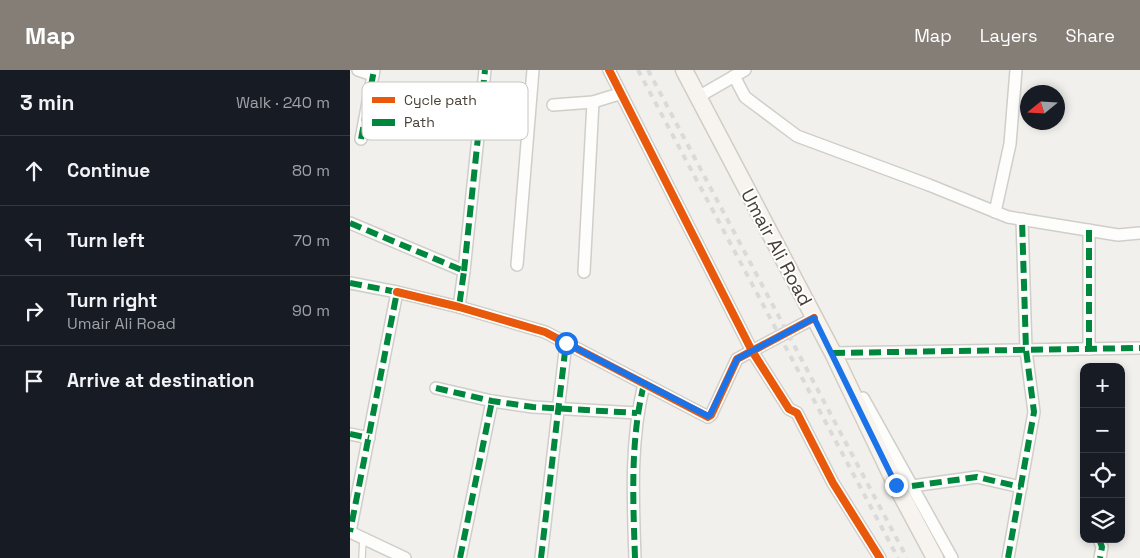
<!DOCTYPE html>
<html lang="en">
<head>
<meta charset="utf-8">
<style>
	body { margin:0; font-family:"Space Grotesk",sans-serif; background:#20242c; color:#f1f3f6 }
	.controls { position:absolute; right:15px; bottom:15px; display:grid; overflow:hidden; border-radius:10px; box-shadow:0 2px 8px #0003 }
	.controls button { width:45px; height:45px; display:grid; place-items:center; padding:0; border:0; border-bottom:1px solid #363941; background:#171b24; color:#f1f3f6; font:25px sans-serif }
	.compass { position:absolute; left:670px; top:15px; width:45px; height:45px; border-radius:50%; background:#171b24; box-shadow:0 2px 8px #0003; rotate:252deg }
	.stop { position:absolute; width:15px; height:15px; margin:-11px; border:4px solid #1a73e8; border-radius:50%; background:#fff }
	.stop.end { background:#1a73e8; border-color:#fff; box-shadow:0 1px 5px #0008 }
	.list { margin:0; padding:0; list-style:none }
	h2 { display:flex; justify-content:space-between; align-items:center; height:65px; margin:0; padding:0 20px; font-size:21px }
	h2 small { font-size:16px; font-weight:400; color:#9ea1a6 }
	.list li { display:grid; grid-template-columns:32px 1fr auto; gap:15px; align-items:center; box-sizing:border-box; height:70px; padding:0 20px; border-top:1px solid #363941 }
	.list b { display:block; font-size:19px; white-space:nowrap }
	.list p { margin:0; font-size:16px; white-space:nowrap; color:#9ea1a6 }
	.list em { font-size:16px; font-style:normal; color:#9ea1a6 }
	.icon { flex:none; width:28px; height:28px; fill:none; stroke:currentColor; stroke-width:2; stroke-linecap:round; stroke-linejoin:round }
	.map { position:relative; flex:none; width:790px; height:488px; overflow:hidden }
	header { display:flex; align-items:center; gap:30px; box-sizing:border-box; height:70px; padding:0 25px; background:#847e76; color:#fff }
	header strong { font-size:24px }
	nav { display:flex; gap:28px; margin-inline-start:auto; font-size:18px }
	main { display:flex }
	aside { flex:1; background:#171b24 }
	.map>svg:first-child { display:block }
</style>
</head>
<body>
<header>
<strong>Map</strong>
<nav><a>Map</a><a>Layers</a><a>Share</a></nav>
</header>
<main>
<aside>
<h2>3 min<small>Walk · 240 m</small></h2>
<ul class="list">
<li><svg class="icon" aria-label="ahead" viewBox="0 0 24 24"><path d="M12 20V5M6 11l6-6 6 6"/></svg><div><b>Continue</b></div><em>80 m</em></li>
<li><svg class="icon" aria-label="left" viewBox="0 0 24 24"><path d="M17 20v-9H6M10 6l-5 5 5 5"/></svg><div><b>Turn left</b></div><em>70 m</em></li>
<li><svg class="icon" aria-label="right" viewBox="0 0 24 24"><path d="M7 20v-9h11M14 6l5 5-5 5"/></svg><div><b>Turn right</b><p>Umair Ali Road</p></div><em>90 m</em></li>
<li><svg class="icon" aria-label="arrive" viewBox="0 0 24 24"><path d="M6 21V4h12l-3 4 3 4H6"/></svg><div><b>Arrive at destination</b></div></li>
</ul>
</aside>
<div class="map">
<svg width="790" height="488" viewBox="0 0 790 488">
	<rect width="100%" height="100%" fill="#f2f0ec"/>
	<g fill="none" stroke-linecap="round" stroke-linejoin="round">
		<defs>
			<path id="lane" d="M12 488 13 468"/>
			<g id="street">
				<path d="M8 0 23 5"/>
				<path d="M259 0 402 281 439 339 447 343 483 413 530 488"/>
				<path d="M384 6 395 27 447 66 579 115 658 147 768 165 790 163"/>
				<path d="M348 27 395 0"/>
				<path d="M203 35 243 32 269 24"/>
				<path d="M11 69 24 0"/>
				<path d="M645 142 660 74 666 0"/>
				<path d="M0 153 114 201 109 237"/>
				<path d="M739 160V279"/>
				<path d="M167 195 183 0"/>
				<path d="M114 201 135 0"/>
				<path d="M234 202 243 32"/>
				<path d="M0 213 47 222 0 462"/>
				<path d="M47 222 109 237 195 262 358 347 361 345 387 289 464 248"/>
				<path d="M483 283 790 278"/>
				<path d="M86 318 142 331 183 337 287 343"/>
				<path d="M513 328 602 488"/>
				<path d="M0 364 19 368"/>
				<path d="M562 416 627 407 671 417"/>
				<path d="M0 462 55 488"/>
				<path d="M749 469 752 477 750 488"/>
				<path d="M110 488 142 331"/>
				<path d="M191 488 216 273"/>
				<path d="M285 488C283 429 280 371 294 314"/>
				<path d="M658 488 684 342 676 280 672 149"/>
			</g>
			<path id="secondary" d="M334 0 483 283 546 415 585 488"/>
		</defs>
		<use href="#lane" stroke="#d0cec9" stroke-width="8"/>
		<use href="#street" stroke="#d0cec9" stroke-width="14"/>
		<use href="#secondary" stroke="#d2cdc2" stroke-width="19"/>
		<use href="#lane" stroke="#fdfdfc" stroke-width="5.5"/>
		<use href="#street" stroke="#fdfdfc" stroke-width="11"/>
		<use href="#secondary" stroke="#f7f4ef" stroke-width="16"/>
		<g stroke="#dadad9" stroke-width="4" stroke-dasharray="6 6" stroke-linecap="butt">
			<path d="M288 0 548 488"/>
			<path d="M298 0 557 488"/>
		</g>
		<g stroke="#00873e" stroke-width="6" stroke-dasharray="12 6" stroke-linecap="butt">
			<path d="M11 69 24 0"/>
			<path d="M0 153 114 201 109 237"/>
			<path d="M739 160V279"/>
			<path d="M114 201 135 0"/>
			<path d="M0 213 47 222 0 462"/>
			<path d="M483 283 790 278"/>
			<path d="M86 318 142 331 183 337 287 343"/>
			<path d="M0 364 19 368"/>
			<path d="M562 416 627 407 671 417"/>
			<path d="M749 469 752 477 750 488"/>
			<path d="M110 488 142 331"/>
			<path d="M191 488 216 273"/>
			<path d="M285 488C283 429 280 371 294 314"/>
			<path d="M658 488 684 342 676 280 672 149"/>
		</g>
		<defs>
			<g id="cycleway">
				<path d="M259 0 402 281 439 339 447 343 483 413 530 488"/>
				<path d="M47 222 109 237 195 262 358 347 361 345 387 289 464 248"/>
			</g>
		</defs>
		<use href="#cycleway" stroke="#fff" stroke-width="11"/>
		<use href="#cycleway" stroke="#e8590c" stroke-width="8"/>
	</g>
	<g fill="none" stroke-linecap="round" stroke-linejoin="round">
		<path stroke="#1a73e8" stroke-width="6" d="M216 273 358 346 360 345 387 289 464 248 546 415"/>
	</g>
	<g text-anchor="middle" stroke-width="4" stroke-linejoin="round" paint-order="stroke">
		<g font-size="19" fill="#494137" stroke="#fff">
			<text transform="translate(427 177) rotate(62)" y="7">Umair Ali Road</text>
		</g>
	</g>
	<rect x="12" y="12" width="166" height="58" rx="8" fill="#fff" stroke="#c8c6c3" stroke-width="1"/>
	<rect x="22" y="27" width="23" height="6" fill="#e8590c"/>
	<rect x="22" y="49" width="23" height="7" fill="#00873e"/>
	<g font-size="14" fill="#494137">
		<text x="54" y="35">Cycle path</text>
		<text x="54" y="57">Path</text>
	</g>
</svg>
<div class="controls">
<button>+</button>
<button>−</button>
<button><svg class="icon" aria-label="locate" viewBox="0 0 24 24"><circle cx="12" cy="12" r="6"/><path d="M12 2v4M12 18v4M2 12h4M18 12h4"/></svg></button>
<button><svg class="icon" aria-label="layers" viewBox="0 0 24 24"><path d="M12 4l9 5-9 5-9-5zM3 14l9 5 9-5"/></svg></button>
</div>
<svg class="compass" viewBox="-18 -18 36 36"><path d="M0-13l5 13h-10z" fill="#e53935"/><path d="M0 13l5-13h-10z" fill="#9ea1a6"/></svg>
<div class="stop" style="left:216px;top:273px"></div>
<div class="stop end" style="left:546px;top:415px"></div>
</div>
</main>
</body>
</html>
